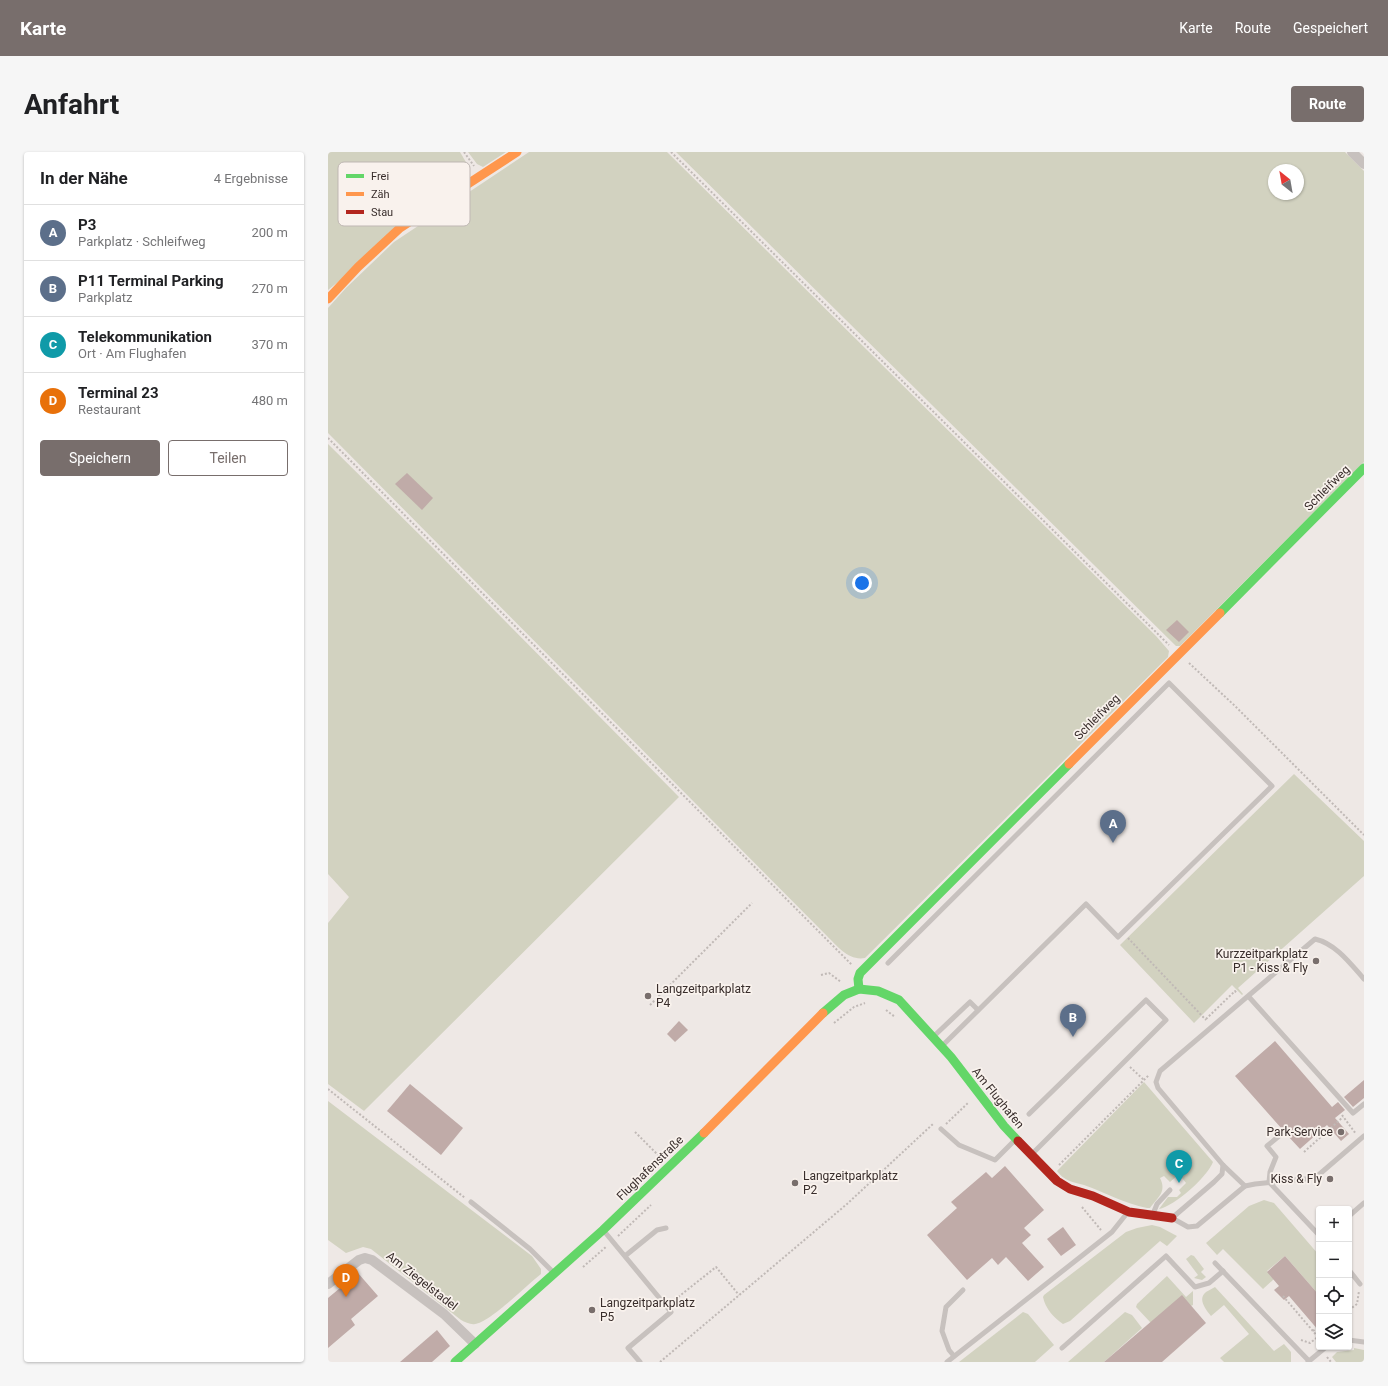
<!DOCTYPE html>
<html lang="de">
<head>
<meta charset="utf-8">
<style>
	body { margin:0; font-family:Roboto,sans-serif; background:#f6f6f6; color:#202124 }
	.controls { position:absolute; right:12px; bottom:12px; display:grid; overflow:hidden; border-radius:4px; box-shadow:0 1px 3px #0004 }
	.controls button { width:36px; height:36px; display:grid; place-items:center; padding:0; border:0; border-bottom:1px solid #e0e0e0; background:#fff; color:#202124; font:20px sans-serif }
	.compass { position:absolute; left:940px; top:12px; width:36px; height:36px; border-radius:50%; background:#fff; box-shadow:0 1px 3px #0004; rotate:329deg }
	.you { position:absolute; left:534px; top:431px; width:14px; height:14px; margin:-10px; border:3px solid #fff; border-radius:50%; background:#1a73e8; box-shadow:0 0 0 6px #1a73e833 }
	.badge { display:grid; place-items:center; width:26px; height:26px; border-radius:50%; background:#786e6c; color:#fff; font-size:13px; font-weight:700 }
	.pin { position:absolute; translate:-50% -33px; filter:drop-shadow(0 1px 2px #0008) }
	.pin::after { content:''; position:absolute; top:21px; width:14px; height:12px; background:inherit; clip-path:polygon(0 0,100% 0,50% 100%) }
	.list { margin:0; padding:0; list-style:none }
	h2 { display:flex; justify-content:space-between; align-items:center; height:52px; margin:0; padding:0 16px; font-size:17px }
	h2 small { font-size:13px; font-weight:400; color:#757577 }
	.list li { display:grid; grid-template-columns:26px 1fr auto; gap:12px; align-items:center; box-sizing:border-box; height:56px; padding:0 16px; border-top:1px solid #e0e0e0 }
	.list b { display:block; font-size:15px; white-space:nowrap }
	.list p { margin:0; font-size:13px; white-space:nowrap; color:#757577 }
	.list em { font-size:13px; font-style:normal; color:#757577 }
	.actions { display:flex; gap:8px; padding:12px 16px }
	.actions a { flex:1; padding:9px 0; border:1px solid #786e6c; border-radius:4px; text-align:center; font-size:14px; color:#786e6c }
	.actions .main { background:#786e6c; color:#fff }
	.icon { flex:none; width:22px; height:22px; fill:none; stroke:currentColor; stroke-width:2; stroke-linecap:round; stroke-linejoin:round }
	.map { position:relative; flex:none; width:1036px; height:1210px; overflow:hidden; border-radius:4px }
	header { display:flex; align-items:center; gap:24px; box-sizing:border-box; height:56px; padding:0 20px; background:#786e6c; color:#fff }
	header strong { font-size:19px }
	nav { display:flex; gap:22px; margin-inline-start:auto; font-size:14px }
	.intro { display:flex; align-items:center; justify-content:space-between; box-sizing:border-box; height:96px; padding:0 24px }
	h1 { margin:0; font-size:28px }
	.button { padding:10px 18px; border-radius:4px; background:#786e6c; color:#fff; font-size:14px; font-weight:700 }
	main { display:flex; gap:24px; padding:0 24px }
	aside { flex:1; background:#fff; border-radius:4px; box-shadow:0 1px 3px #0004 }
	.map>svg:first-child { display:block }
</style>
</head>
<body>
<header>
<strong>Karte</strong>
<nav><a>Karte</a><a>Route</a><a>Gespeichert</a></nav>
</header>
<div class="intro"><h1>Anfahrt</h1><a class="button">Route</a></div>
<main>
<aside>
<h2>In der Nähe<small>4 Ergebnisse</small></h2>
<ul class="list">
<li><span class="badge" style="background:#5c6f8a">A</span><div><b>P3</b><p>Parkplatz · Schleifweg</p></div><em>200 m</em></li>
<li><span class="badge" style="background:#5c6f8a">B</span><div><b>P11 Terminal Parking</b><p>Parkplatz</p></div><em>270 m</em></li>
<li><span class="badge" style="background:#0f9aa8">C</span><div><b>Telekommunikation</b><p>Ort · Am Flughafen</p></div><em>370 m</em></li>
<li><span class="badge" style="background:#e8710a">D</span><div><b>Terminal 23</b><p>Restaurant</p></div><em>480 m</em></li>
</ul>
<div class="actions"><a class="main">Speichern</a><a>Teilen</a></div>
</aside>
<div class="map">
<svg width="1036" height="1210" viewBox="0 0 1036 1210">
	<rect width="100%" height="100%" fill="#eee8e5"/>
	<g fill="#d2d2c0" fill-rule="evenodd">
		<path d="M0 0H132L142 17 136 28 0 138Z"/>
		<path d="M140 0H178L155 15 149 12Z"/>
		<path d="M201 0H339L828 484 841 499 840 505 537 806C521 809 510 795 499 784L0 281V156L18 136 66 90Z"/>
		<path d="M348 0H1017L1036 19V310L852 494H848ZM946 18H970V42H946Z"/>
		<path d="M0 292 102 393 351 645 36 959 0 932V771L21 745 0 722Z"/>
		<path d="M966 622 1036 689V724L910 836 915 842 914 843 904 833 866 871 792 793Z"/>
		<path d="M816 930 885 1010C879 1025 847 1054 831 1057L840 1045H849L853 1041 851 1038 858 1031 851 1022 842 1030 836 1024 832 1026C839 1040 830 1045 822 1056H819C796 1051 778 1041 756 1033 745 1030 736 1029 729 1019Z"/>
		<path d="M0 949 204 1104 213 1117V1122C200 1132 161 1171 147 1172 143 1173 137 1170 133 1168L43 1097 35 1095 18 1101 0 1088Z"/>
		<path d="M936 1048 946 1051 991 1103V1143L957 1104 939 1119 946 1127 935 1137 895 1097 889 1103 878 1091 921 1054Z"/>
		<path d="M824 1073 832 1075 849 1084 839 1094 832 1089 742 1169 735 1172C726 1166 717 1156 715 1145L716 1143 798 1080 809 1076Z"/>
		<path d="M863 1103 866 1104 876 1117 873 1120 878 1125 874 1128 866 1126 870 1123 858 1107Z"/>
		<path d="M839 1124 858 1145 865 1139V1153L823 1171 808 1155 809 1152Z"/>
		<path d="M887 1135 946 1199 956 1192 963 1200V1210H896L892 1206 921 1182 896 1153 883 1164C878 1158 869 1147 878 1140 881 1138 884 1137 887 1135Z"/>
		<path d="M695 1160 700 1162 726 1193 707 1210H631Z"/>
		<path d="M797 1160 804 1163 814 1176 776 1210H740Z"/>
		<path d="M1026 1196 1036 1198V1210H1008L1004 1205 1009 1200 1026 1198Z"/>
	</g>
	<g fill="#c0aba8">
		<path d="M79 321 105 346 94 358 67 332Z"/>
		<path d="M849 468 861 480 851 490 838 478Z"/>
		<path d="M351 869 360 878 347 890 339 882Z"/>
		<path d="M947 889 1004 955 1010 950 1017 958 1007 966 1021 982 1013 989 999 973 972 997 959 983V977H954L907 924Z"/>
		<path d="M1036 928V946L1025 955 1016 945Z"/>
		<path d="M82 932 135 976 113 1003 59 959Z"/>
		<path d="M677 1014 716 1058 696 1076 703 1083 694 1091 716 1115 700 1129 678 1105 670 1113 664 1106 639 1128 599 1083 629 1056 623 1050 658 1020 664 1026Z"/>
		<path d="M735 1075 748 1093 733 1104 719 1087Z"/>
		<path d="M957 1104 991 1143V1179L961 1144 956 1148 946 1138 951 1134 939 1120Z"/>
		<path d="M30 1121 50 1144 23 1167 27 1173 0 1196V1146Z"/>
		<path d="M854 1143 878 1171 834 1210H776Z"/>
		<path d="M109 1178 122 1194 104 1210H72Z"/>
	</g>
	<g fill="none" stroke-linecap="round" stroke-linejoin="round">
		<g stroke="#c0b9b6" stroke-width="2" stroke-dasharray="2 2" stroke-linecap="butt">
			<path d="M136 0 146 14"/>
			<path d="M343 0 841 493"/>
			<path d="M0 286 524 813"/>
			<path d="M861 511 907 554 1036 683"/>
			<path d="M800 786 878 868"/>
			<path d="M493 823 501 821 513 830"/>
			<path d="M322 853 424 751"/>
			<path d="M558 858 567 865"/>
			<path d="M878 867 907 839 909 842"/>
			<path d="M506 871 526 855 537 851"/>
			<path d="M802 915 816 928"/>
			<path d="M0 937 137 1046"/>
			<path d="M1014 963 1028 982"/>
			<path d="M618 972 641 950"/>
			<path d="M307 980 333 1006"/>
			<path d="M976 1000 1015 965"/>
			<path d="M731 1013 821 923"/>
			<path d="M754 1055 773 1078"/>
			<path d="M290 1084 323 1053"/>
			<path d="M255 1115 279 1094"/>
			<path d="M955 1144 990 1185"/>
			<path d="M344 1150 388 1115 411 1143"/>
			<path d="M1021 1158 1029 1152 1031 1139"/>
			<path d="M985 1179 991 1174"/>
			<path d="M973 1188 982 1191 991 1184"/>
			<path d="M999 1205 1003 1210"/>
			<path d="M332 1210 519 1052 606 971"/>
		</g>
		<g stroke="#c7c1be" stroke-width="5">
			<path d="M560 811 841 531 944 634 790 785 758 752 614 894"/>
			<path d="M921 845 1025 961 1036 952"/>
			<path d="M605 885 642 850 650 858"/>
			<path d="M701 962 818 848 838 868 705 1001"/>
			<path d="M613 977 631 993 667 1008 687 988"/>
			<path d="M895 1013 894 1022 886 1030 844 1066 860 1075 869 1074 917 1034 927 1032 987 1026 1036 984"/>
			<path d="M941 1030 991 1083"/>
			<path d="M941 1030 942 1020 948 1005 939 994 956 980"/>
			<path d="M917 1034 895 1013 830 936 828 930 832 919 987 787C1008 792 1022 811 1036 827"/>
			<path d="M143 1050 202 1097 226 1121"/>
			<path d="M825 1062 829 1052 842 1038"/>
			<path d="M1021 1064 1036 1051"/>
			<path d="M276 1079 343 1160 300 1196 312 1210"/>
			<path d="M297 1104 329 1078 338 1076"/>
			<path d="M887 1111 981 1209"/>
			<path d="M1021 1118 1032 1132"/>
			<path d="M1021 1188 1036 1190"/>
			<path d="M734 1196 838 1104 867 1135 881 1131 895 1119"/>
			<path d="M626 1204 621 1198 614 1179 618 1155 635 1138"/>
			<path d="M619 1210 784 1080 800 1060"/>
			<path d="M980 1210 998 1195"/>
		</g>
		<g stroke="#c7c1be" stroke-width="10">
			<path d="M1024 0 1036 12"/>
			<path d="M0 1132 31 1108 37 1106 44 1108 116 1162 147 1192"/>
		</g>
		<g stroke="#63d668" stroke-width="9">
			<path d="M892 461 1036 316"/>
			<path d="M531 837 530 827 532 821 741 612"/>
			<path d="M495 861 516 843 531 837 550 839 571 848 623 905 676 974 690 989"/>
			<path d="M127 1210 275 1078 376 981"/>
		</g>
		<g stroke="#ff974d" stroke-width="9">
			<path d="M0 147 30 115 72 76 189 0"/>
			<path d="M741 612 892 461"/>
			<path d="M376 981 495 861"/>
		</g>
		<path stroke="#b3261e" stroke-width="9" d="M690 989 729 1029 742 1037 765 1044 801 1060 844 1066"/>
	</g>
	<g fill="#786e6c" stroke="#f9f2ed" stroke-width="1.5">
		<circle cx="988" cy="809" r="4"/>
		<circle cx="320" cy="844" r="4"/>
		<circle cx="1013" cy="980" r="4"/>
		<circle cx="1002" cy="1027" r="4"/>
		<circle cx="467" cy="1031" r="4"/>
		<circle cx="264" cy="1158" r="4"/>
	</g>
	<g text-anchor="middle" stroke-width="3.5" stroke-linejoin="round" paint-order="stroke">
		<g font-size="12" fill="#382d2b" stroke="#f9f2ed">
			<text transform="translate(999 336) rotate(-45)" y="4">Schleifweg</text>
			<text transform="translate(769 565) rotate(-45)" y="4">Schleifweg</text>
			<text transform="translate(670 946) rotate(51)" y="4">Am Flughafen</text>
			<text transform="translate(322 1016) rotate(-44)" y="4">Flughafenstraße</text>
			<text transform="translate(94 1129) rotate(38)" y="4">Am Ziegelstadel</text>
		</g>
		<g font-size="12" fill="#382d2b" stroke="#f9f2ed" text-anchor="end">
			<text x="980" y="806">Kurzzeitparkplatz<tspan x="980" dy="14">P1 - Kiss &amp; Fly</tspan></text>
			<text x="328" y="841" text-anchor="start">Langzeitparkplatz<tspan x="328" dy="14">P4</tspan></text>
			<text x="1005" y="984">Park-Service</text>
			<text x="475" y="1028" text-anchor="start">Langzeitparkplatz<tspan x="475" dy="14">P2</tspan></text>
			<text x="994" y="1031">Kiss &amp; Fly</text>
			<text x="272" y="1155" text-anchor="start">Langzeitparkplatz<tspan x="272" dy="14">P5</tspan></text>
		</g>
	</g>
	<rect x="10" y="10" width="132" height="64" rx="6" fill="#f9f2ed" stroke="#bfb7b3" stroke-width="1"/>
	<rect x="18" y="22" width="18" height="4" fill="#63d668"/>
	<rect x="18" y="40" width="18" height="4" fill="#ff974d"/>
	<rect x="18" y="58" width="18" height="4" fill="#b3261e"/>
	<g font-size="11" fill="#382d2b">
		<text x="43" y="28">Frei</text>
		<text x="43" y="46">Zäh</text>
		<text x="43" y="64">Stau</text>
	</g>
</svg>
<div class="controls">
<button>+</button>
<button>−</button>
<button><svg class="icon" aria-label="locate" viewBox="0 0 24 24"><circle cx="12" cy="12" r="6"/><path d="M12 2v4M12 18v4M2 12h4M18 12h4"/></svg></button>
<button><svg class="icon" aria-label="layers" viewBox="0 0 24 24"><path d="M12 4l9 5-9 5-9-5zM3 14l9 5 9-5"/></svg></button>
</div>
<svg class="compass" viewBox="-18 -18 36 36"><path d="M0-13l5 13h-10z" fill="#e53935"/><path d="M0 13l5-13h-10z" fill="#757577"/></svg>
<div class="you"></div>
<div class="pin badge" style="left:785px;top:691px;background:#5c6f8a">A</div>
<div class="pin badge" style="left:745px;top:885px;background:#5c6f8a">B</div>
<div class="pin badge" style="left:851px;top:1031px;background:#0f9aa8">C</div>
<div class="pin badge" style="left:18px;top:1145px;background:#e8710a">D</div>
</div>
</main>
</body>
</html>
